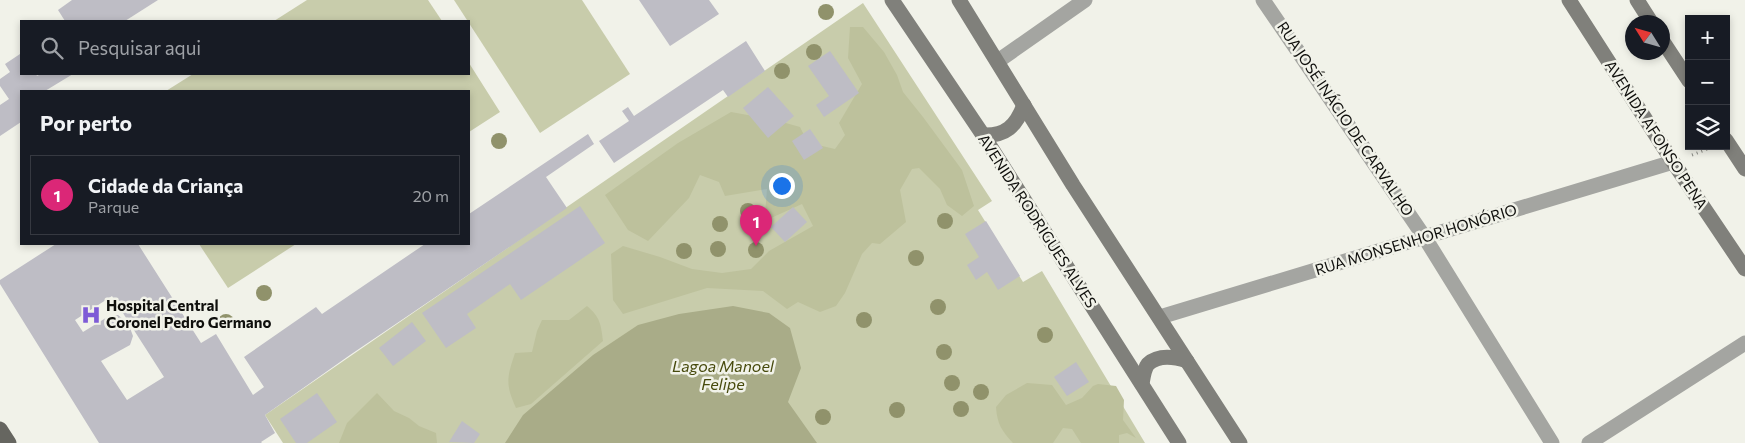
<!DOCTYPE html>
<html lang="pt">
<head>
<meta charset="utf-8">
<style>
	body { margin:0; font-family:Commissioner,sans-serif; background:#242831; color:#f1f3f6 }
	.controls { position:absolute; right:15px; top:15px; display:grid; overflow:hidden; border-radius:0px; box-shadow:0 2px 8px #0003 }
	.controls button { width:45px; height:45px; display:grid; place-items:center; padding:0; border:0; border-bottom:1px solid #363941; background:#171b24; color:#f1f3f6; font:25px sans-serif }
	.compass { position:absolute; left:1625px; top:15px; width:45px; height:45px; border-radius:50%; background:#171b24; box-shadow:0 2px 8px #0003; rotate:307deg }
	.you { position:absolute; left:781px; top:185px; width:18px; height:18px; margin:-12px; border:4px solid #fff; border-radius:50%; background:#1a73e8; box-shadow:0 0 0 8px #1a73e833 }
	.badge { display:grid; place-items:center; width:32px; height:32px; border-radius:50%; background:#db2777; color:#fff; font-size:16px; font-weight:700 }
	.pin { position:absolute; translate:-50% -41px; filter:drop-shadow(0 1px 2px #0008) }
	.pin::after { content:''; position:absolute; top:26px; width:18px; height:15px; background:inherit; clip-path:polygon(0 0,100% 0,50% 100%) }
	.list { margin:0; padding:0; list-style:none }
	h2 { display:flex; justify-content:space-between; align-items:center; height:65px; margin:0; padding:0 20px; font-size:21px }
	h2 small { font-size:16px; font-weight:400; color:#9ea1a6 }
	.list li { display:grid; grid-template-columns:32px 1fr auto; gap:15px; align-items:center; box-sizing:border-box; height:80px; margin:0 10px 10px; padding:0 10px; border:1px solid #363941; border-radius:0px }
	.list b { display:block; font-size:19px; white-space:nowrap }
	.list p { margin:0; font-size:16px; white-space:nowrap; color:#9ea1a6 }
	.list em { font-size:16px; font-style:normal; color:#9ea1a6 }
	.icon { flex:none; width:28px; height:28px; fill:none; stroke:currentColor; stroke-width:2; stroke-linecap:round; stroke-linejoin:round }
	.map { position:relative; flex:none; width:1745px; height:443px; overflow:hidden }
	.search { position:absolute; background:#171b24; box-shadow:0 2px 8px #0003; left:20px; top:20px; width:450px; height:55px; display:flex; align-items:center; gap:12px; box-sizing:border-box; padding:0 18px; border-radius:0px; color:#9ea1a6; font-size:19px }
	.panel { position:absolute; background:#171b24; box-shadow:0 2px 8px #0003; left:20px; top:90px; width:450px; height:155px; border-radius:0px }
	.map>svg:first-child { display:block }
</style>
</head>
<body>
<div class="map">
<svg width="1745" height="443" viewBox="0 0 1745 443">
	<rect width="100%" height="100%" fill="#f1f2e9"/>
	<g fill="#c8ccab">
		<path d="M307 0H428L442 21H274Z"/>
		<path d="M454 0H582L630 74 540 133Z"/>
		<path d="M863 3 992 201 978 210 1023 282 1042 271 1145 443H283L265 415Z"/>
		<path d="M469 63 500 112 469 132V91H166L193 74H469Z"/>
		<path d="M199 244H296L228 288Z"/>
	</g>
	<g fill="#bdc19c">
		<path d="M850 27H863L884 52 897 75 903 92 923 117 962 170 974 206 962 216 947 205 940 189 919 168 912 169 900 190 906 222 880 244 872 243 862 254 845 293 836 306 820 312 798 302 787 309 763 291 707 288 623 314 613 300 611 254 623 246 660 257 692 269 722 273 751 269 769 251 813 226 802 204 771 218 765 214 767 189 725 196 719 182 700 175 689 198 648 241 628 230 605 195 678 143 731 112 775 120 800 127 807 141 822 146 835 149 845 135 839 123 862 84 848 58Z"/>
		<path d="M587 306C600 317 601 324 603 341L531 404 516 408C505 384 507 377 515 353L532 352 537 331 542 320H569Z"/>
		<path d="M1027 383 1052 385 1066 405 1082 398 1093 386 1098 384 1116 386 1124 400 1123 420 1136 438 1127 433 1119 435V443H1081L1072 429 1063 428 1053 443H1013C1002 431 997 424 996 407L1006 395Z"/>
		<path d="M377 393 394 411 409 418 419 426 436 433 437 443H339L347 423Z"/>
	</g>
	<path fill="#a9ac88" d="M733 306 769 313 790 328 801 368 788 402 817 443H505L523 415 593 355 638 325 679 314Z"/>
	<g fill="#bebdc5" fill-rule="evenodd">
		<path d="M72 0H158L125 21H65L58 10Z"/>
		<path d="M639 0H709L719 14 670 46Z"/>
		<path d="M746 41 765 71 728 97 723 90 614 163 599 141 629 121 622 111 628 107 634 116Z"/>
		<path d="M830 51 859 93 824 117 816 105 829 96 808 66Z"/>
		<path d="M20 54 21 57V74H36L37 76 41 74H73L45 91H21V122L0 136V105L9 99 0 86V79L10 72 5 64Z"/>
		<path d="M768 87 794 116 768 138 743 108Z"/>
		<path d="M810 129 823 148 804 160 792 141Z"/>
		<path d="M588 134 594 144 546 177 567 208 350 355 265 415 275 433 261 442 262 443H99L0 284V280L56 244H138L201 343 216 334 253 395 264 387 244 357 316 307 322 314 425 244H469V214ZM112 296 164 377 127 400 101 361 130 345 133 336 130 328 124 320 118 315 109 316 83 332 75 320Z"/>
		<path d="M580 206 605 243 521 300 510 284 467 314 476 328 446 348 422 313Z"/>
		<path d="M793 207 807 222 785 242 771 227Z"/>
		<path d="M986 221 1020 276 998 290 987 272 976 280 967 265 979 257 965 234Z"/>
		<path d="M412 322 426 341 393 366 379 348Z"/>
		<path d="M1076 362 1089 382 1067 396 1054 377Z"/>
		<path d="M317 393 337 422 307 443H296L280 419Z"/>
		<path d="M462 421 480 434 474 443 449 442Z"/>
	</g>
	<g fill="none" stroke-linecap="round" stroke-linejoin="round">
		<path stroke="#898a83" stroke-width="3" stroke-dasharray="1 4" stroke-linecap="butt" d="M1692 155 1710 148"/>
		<g stroke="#a4a5a1" stroke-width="15">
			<path d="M1263 0 1425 238 1552 443"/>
			<path d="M998 61 1085 0"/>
			<path d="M1160 317 1673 162"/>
			<path d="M1589 443 1745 343"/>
		</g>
		<g stroke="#80807b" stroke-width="15">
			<path d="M892 0 983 135 1179 443"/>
			<path d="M959 0 1073 185 1240 443"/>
			<path d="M1569 0 1673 162 1745 269"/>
			<path d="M1637 0 1651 22"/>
			<path d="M1662 40 1689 81"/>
			<path d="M983 135C1006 136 1016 126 1024 105"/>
			<path d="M1726 140 1745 169"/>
			<path d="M1142 384C1143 378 1144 369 1148 364 1159 354 1175 357 1187 361"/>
		</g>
		<path stroke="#666660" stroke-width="15" d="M0 429 9 443"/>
	</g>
	<g fill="#90926b">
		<circle cx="826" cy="12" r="8"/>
		<circle cx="814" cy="52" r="8"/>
		<circle cx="782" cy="71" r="8"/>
		<circle cx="499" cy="141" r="8"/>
		<circle cx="748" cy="211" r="8"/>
		<circle cx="945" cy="221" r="8"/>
		<circle cx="720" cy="224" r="8"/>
		<circle cx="718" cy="249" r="8"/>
		<circle cx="756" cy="250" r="8"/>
		<circle cx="684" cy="251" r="8"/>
		<circle cx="916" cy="258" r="8"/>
		<circle cx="264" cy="293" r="8"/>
		<circle cx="938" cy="307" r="8"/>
		<circle cx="864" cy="320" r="8"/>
		<circle cx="226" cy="322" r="8"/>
		<circle cx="1045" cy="335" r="8"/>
		<circle cx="944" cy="352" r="8"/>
		<circle cx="952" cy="383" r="8"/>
		<circle cx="981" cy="392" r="8"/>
		<circle cx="961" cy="409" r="8"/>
		<circle cx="897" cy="410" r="8"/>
		<circle cx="823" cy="417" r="8"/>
	</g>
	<defs>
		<symbol id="hospital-bare" viewBox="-9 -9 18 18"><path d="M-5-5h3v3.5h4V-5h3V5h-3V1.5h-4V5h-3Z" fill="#7e5bd6" stroke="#f1f2e9" stroke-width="2.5" paint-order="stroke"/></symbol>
	</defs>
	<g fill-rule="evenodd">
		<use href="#hospital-bare" x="77" y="301" width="28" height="28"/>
	</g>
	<g text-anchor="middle" stroke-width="5" stroke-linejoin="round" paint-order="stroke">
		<g font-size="15" fill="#0f0f0c" stroke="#f1f2e9">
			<text transform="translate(1345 119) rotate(56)" y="5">RUA JOSÉ INÁCIO DE CARVALHO</text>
			<text transform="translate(1656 135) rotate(57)" y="5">AVENIDA AFONSO PENA</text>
			<text transform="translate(1037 221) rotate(57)" y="5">AVENIDA RODRIGUES ALVES</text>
			<text transform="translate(1416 240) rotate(-17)" y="5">RUA MONSENHOR HONÓRIO</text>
		</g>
		<g font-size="15" font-weight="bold" fill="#0f0f0c" stroke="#f1f2e9" text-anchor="start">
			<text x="106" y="311">Hospital Central<tspan x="106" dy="17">Coronel Pedro Germano</tspan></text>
		</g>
		<g font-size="16" font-style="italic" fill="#474a0d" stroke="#f1f2e9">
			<text x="723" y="372">Lagoa Manoel<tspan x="723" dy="18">Felipe</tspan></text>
		</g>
	</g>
</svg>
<div class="controls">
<button>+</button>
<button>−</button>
<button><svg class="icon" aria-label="layers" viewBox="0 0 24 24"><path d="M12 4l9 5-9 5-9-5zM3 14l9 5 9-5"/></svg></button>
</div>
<svg class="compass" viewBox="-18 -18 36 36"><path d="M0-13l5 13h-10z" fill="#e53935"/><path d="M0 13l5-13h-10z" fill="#9ea1a6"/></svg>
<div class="you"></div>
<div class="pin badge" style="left:756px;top:246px">1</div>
<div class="search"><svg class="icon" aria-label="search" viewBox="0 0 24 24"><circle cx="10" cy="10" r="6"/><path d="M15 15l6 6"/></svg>Pesquisar aqui</div>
<section class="panel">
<h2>Por perto<small></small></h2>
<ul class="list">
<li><span class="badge">1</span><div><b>Cidade da Criança</b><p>Parque</p></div><em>20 m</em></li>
</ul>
</section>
</div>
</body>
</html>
